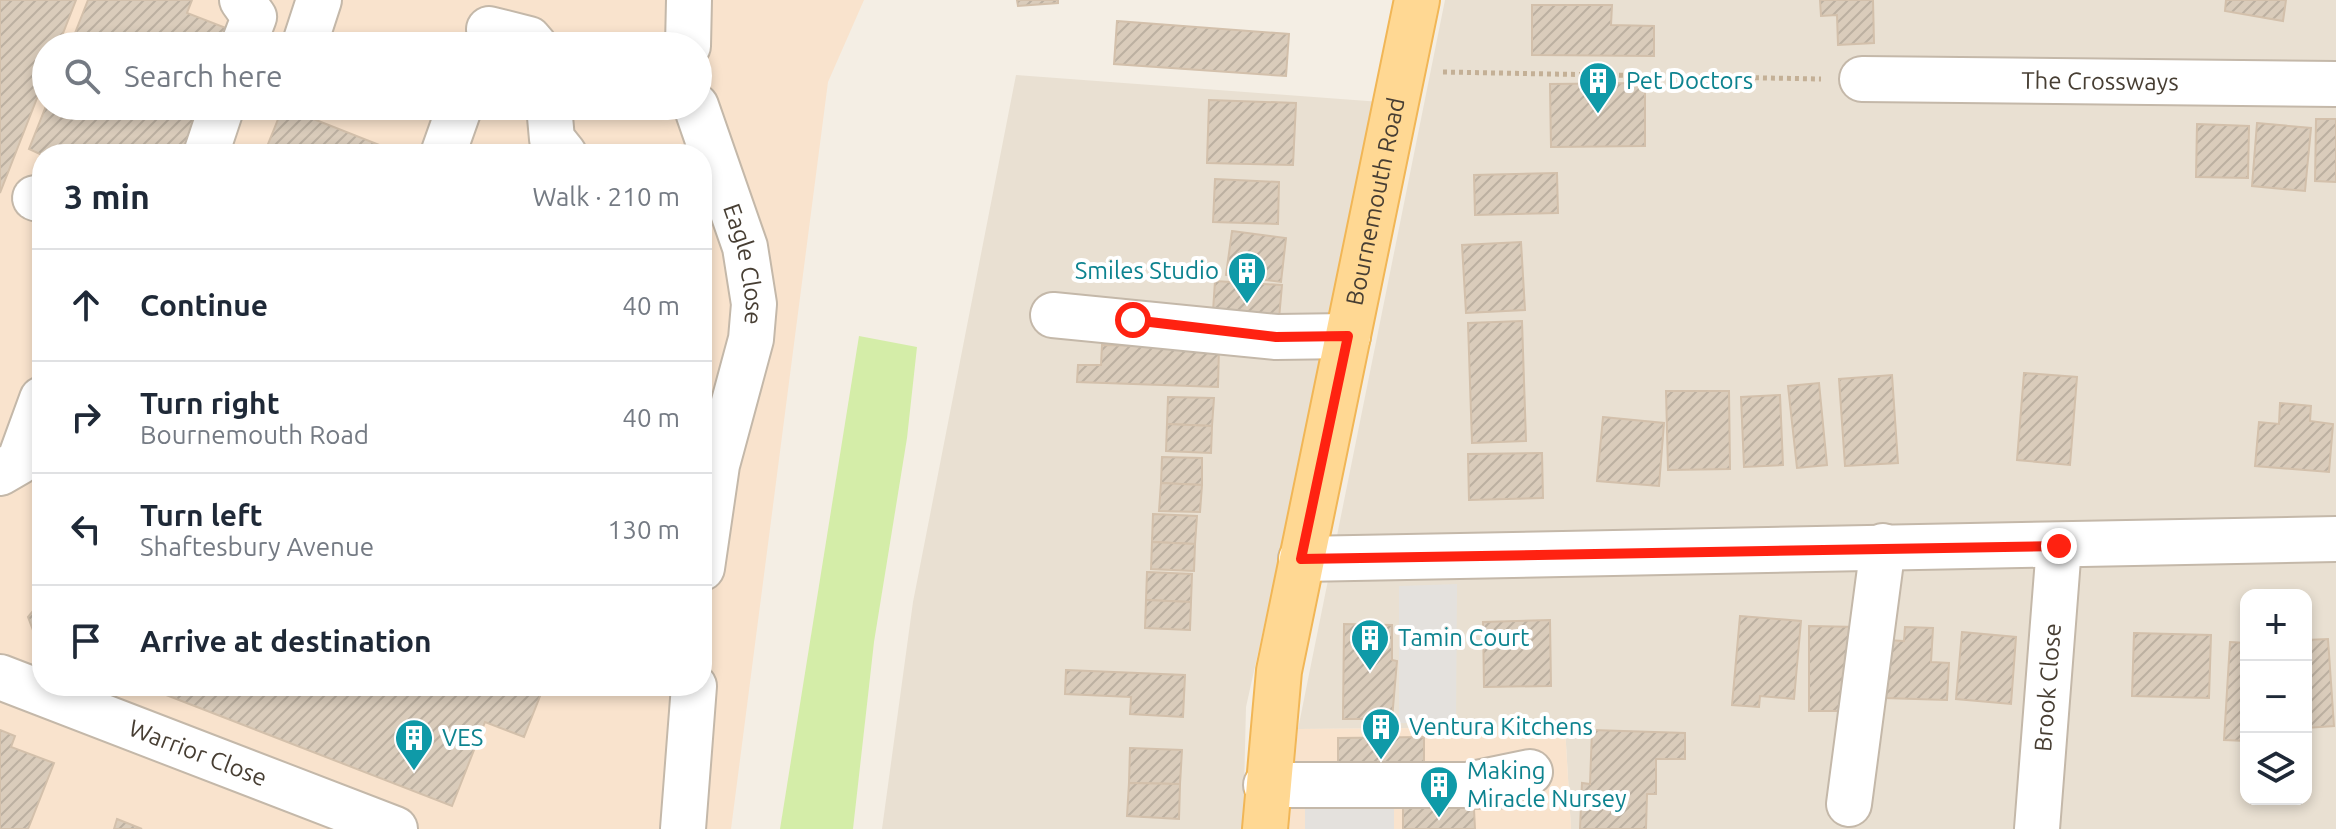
<!DOCTYPE html>
<html lang="en">
<head>
<meta charset="utf-8">
<style>
	body { margin:0; font-family:Ubuntu,sans-serif; background:#f2f2f3; color:#1f2937 }
	.controls { position:absolute; right:24px; bottom:24px; display:grid; overflow:hidden; border-radius:16px; box-shadow:0 4px 12px #0003 }
	.controls button { width:72px; height:72px; display:grid; place-items:center; padding:0; border:0; border-bottom:2px solid #e0e1e3; background:#fff; color:#1f2937; font:40px sans-serif }
	.stop { position:absolute; width:24px; height:24px; margin:-18px; border:6px solid #f21; border-radius:50%; background:#fff }
	.stop.end { background:#f21; border-color:#fff; box-shadow:0 2px 8px #0008 }
	.list { margin:0; padding:0; list-style:none }
	h2 { display:flex; justify-content:space-between; align-items:center; height:104px; margin:0; padding:0 32px; font-size:34px }
	h2 small { font-size:26px; font-weight:400; color:#747a83 }
	.list li { display:grid; grid-template-columns:52px 1fr auto; gap:24px; align-items:center; box-sizing:border-box; height:112px; padding:0 32px; border-top:2px solid #e0e1e3 }
	.list b { display:block; font-size:30px; white-space:nowrap }
	.list p { margin:0; font-size:26px; white-space:nowrap; color:#747a83 }
	.list em { font-size:26px; font-style:normal; color:#747a83 }
	.icon { flex:none; width:44px; height:44px; fill:none; stroke:currentColor; stroke-width:2; stroke-linecap:round; stroke-linejoin:round }
	.map { position:relative; flex:none; width:2336px; height:829px; overflow:hidden }
	.search { position:absolute; background:#fff; box-shadow:0 4px 12px #0003; left:32px; top:32px; width:680px; height:88px; display:flex; align-items:center; gap:20px; box-sizing:border-box; padding:0 28px; border-radius:44px; color:#747a83; font-size:30px }
	.panel { position:absolute; background:#fff; box-shadow:0 4px 12px #0003; left:32px; top:144px; width:680px; height:552px; border-radius:32px }
	.map>svg:first-child { display:block }
</style>
</head>
<body>
<div class="map">
<svg width="2336" height="829" viewBox="0 0 2336 829">
	<defs>
		<pattern id="building-hatch" width="6" height="6" patternUnits="userSpaceOnUse" patternTransform="scale(2)"><rect width="6" height="6" fill="#daccbb"/><path d="M-1 1l2-2M0 6l6-6M5 7l2-2" fill="none" stroke="#bcb0a1"/></pattern>
	</defs>
	<rect width="100%" height="100%" fill="#f4eee4"/>
	<g fill="#e9e0d2" fill-rule="evenodd">
		<path d="M1445 0H2336V829H1571L1565 727 1298 729ZM2246 595H2306V799H2246Z"/>
		<path d="M1016 75 1381 102 1246 707 1243 829H882L913 602Z"/>
	</g>
	<g fill="#f9e3cd" fill-rule="evenodd">
		<path d="M0 0H864L828 82 731 829H0ZM46 46H698V106H46ZM42 154H702V686H42Z"/>
		<path d="M1565 727 1571 829H1289L1298 729Z"/>
	</g>
	<path fill="#d4eda8" d="M859 336 917 347 907 438 874 642 853 829H780Z"/>
	<g fill="#e4e1dd">
		<path d="M1457 584 1456 723H1399V586Z"/>
		<path d="M1394 798V829H1305V799Z"/>
	</g>
	<g fill="url(#building-hatch)" stroke="#d3c0ab" stroke-width="2">
		<path d="M0 0H76L58 46H46V75L0 193Z"/>
		<path d="M88 0H192L187 13 239 33 234 46H70Z"/>
		<path d="M1017 0H1058V3L1018 6Z"/>
		<path d="M1820 0H1873L1874 43 1838 45 1837 15 1821 16Z"/>
		<path d="M2226 0H2286L2283 21 2225 11Z"/>
		<path d="M1532 5H1612L1611 25 1654 26V56L1532 55Z"/>
		<path d="M1117 21 1289 34 1286 76 1114 64Z"/>
		<path d="M1645 83V146L1551 147 1550 84Z"/>
		<path d="M1209 100 1296 103 1293 165 1207 163Z"/>
		<path d="M46 106H210L191 154 42 155 29 149Z"/>
		<path d="M283 107 382 146 378 154H264Z"/>
		<path d="M2316 119H2336V182L2315 181Z"/>
		<path d="M2257 123 2311 128 2305 191 2252 186Z"/>
		<path d="M2197 124 2249 126 2248 178 2196 177Z"/>
		<path d="M1557 173 1558 213 1475 215 1474 175Z"/>
		<path d="M1215 179 1279 182 1278 224 1213 222Z"/>
		<path d="M1232 231 1286 238 1281 282 1226 275Z"/>
		<path d="M1521 242 1525 310 1466 313 1462 245Z"/>
		<path d="M1215 281 1282 285 1278 330 1212 326Z"/>
		<path d="M1522 321 1526 441 1472 443 1468 323Z"/>
		<path d="M1102 345 1219 348 1218 387 1077 382 1078 365H1101Z"/>
		<path d="M2024 373 2077 377 2070 465 2017 460Z"/>
		<path d="M1892 375 1898 463 1845 466 1839 379Z"/>
		<path d="M1819 383 1827 465 1797 468 1788 386Z"/>
		<path d="M1666 391H1729L1730 469 1668 470Z"/>
		<path d="M1780 395 1783 465 1744 467 1741 397Z"/>
		<path d="M1168 397 1214 398 1212 426 1167 424Z"/>
		<path d="M2280 403 2311 406 2310 421 2333 424 2329 472 2255 466 2259 422 2279 424Z"/>
		<path d="M1603 417 1664 423 1659 486 1597 481Z"/>
		<path d="M1167 424 1212 426 1211 453 1166 451Z"/>
		<path d="M1542 453 1543 498 1469 500 1468 454Z"/>
		<path d="M1162 457 1202 458V485L1161 483Z"/>
		<path d="M1161 483 1202 485 1200 512 1159 511Z"/>
		<path d="M1153 514 1197 516 1195 544 1152 542Z"/>
		<path d="M1152 542 1195 544 1194 571 1151 569Z"/>
		<path d="M1147 572 1192 574 1191 602 1146 600Z"/>
		<path d="M42 600V642L37 641 28 617Z"/>
		<path d="M1146 600 1191 602 1190 630 1145 628Z"/>
		<path d="M1740 616 1801 621 1794 699 1760 696 1759 707 1732 705Z"/>
		<path d="M1550 620 1551 686 1484 687 1483 622Z"/>
		<path d="M1344 624 1392 625V660L1397 661 1392 719H1343Z"/>
		<path d="M1809 626 1859 627V711H1809Z"/>
		<path d="M1905 627 1933 628 1931 662 1949 663 1947 700 1884 698 1886 640 1904 641Z"/>
		<path d="M1962 632 2016 637 2011 704 1956 699Z"/>
		<path d="M2134 633 2211 635 2209 698 2132 696Z"/>
		<path d="M2328 639 2334 726 2306 728V640Z"/>
		<path d="M2230 642 2246 643V741L2224 740Z"/>
		<path d="M1066 670 1185 675 1183 717 1130 714 1131 697 1065 694Z"/>
		<path d="M143 686H544L524 737 485 722 452 806Z"/>
		<path d="M0 730 15 736 11 747 54 763 28 829H0Z"/>
		<path d="M1592 730 1685 733V759H1656V794H1647L1646 829H1580L1582 783 1590 784Z"/>
		<path d="M1424 737V784L1338 785V738Z"/>
		<path d="M1130 748 1182 750 1180 784 1129 783Z"/>
		<path d="M1129 783 1180 784 1179 819 1127 816Z"/>
		<path d="M1533 793V808L1474 809 1475 829H1403V795Z"/>
		<path d="M117 819 142 829H114Z"/>
	</g>
	<g fill="none" stroke-linecap="round" stroke-linejoin="round">
		<defs>
			<g id="minor">
				<path d="M242 0 254 17 243 46"/>
				<path d="M489 29 529 39 535 46"/>
				<path d="M304 46 319 0"/>
				<path d="M688 46 689 0"/>
				<path id="s1" d="M1862 79 2336 84"/>
				<path d="M549 106 552 139 564 154"/>
				<path id="s2" d="M696 106 745 247 754 304 751 339 717 465 702 568"/>
				<path d="M206 154 222 106"/>
				<path d="M443 154 460 106"/>
				<path d="M35 198 42 200"/>
				<path d="M1053 315 1276 337 1348 336"/>
				<path d="M0 473 19 462 42 399"/>
				<path d="M1301 559 2336 539"/>
				<path id="s3" d="M0 677 395 829"/>
				<path d="M1266 785H1467L1530 772"/>
				<path d="M1849 804 1883 546"/>
				<path d="M683 829 694 686"/>
				<path id="s4" d="M2037 829 2059 546"/>
			</g>
			<g id="major">
				<path id="s5" d="M1265 829 1279 671 1417 0"/>
			</g>
		</defs>
		<use href="#minor" stroke="#c4b8a9" stroke-width="48"/>
		<use href="#major" stroke="#f1b656" stroke-width="48"/>
		<path stroke="#c4b096" stroke-width="5" stroke-dasharray="4 4" stroke-linecap="butt" d="M1443 72 1821 79"/>
		<use href="#minor" stroke="#fff" stroke-width="44"/>
		<use href="#major" stroke="#ffd893" stroke-width="44"/>
	</g>
	<g fill="none" stroke-linecap="round" stroke-linejoin="round">
		<path stroke="#f21" stroke-width="10" d="M1133 320 1276 337 1348 336 1301 559 2059 546"/>
	</g>
	<defs>
		<symbol id="building-pin" viewBox="-11 -11 22 30"><path d="M0 17L-7.5 6A9.5 9.5 0 1 1 7.5 6Z" fill="#0f9aa8" stroke="#fff"/><path d="M-4-6H4V6H1V3H-1V6H-4ZM-2.5-4.3h1.7v1.8h-1.7ZM.8-4.3h1.7v1.8H.8ZM-2.5-1h1.7V.8h-1.7ZM.8-1h1.7V.8H.8Z" fill="#fff"/></symbol>
	</defs>
	<g fill-rule="evenodd">
		<use href="#building-pin" x="1576" y="59" width="44" height="60"/>
		<use href="#building-pin" x="1225" y="249" width="44" height="60"/>
		<use href="#building-pin" x="1348" y="616" width="44" height="60"/>
		<use href="#building-pin" x="1359" y="705" width="44" height="60"/>
		<use href="#building-pin" x="392" y="716" width="44" height="60"/>
		<use href="#building-pin" x="1417" y="763" width="44" height="60"/>
	</g>
	<g text-anchor="middle" stroke-width="8" stroke-linejoin="round" paint-order="stroke">
		<g font-size="24" fill="#0d838f" stroke="#fff" text-anchor="start">
			<text x="1626" y="89">Pet Doctors</text>
			<text x="1219" y="279" text-anchor="end">Smiles Studio</text>
			<text x="1398" y="646">Tamin Court</text>
			<text x="1409" y="735">Ventura Kitchens</text>
			<text x="442" y="746">VES</text>
			<text x="1467" y="779">Making<tspan x="1467" dy="28">Miracle Nursey</tspan></text>
		</g>
		<g font-size="24" fill="#473e33" stroke="#fff">
			<text dy="8" stroke="none"><textPath href="#s1" startOffset="238">The Crossways</textPath></text>
			<text dy="8" stroke="none"><textPath href="#s5" startOffset="638">Bournemouth Road</textPath></text>
			<text dy="8" stroke="none"><textPath href="#s2" startOffset="166">Eagle Close</textPath></text>
			<text dy="8" stroke="none"><textPath href="#s4" startOffset="142">Brook Close</textPath></text>
			<text dy="8" stroke="none"><textPath href="#s3" startOffset="212">Warrior Close</textPath></text>
		</g>
	</g>
</svg>
<div class="controls">
<button>+</button>
<button>−</button>
<button><svg class="icon" aria-label="layers" viewBox="0 0 24 24"><path d="M12 4l9 5-9 5-9-5zM3 14l9 5 9-5"/></svg></button>
</div>
<div class="stop" style="left:1133px;top:320px"></div>
<div class="stop end" style="left:2059px;top:546px"></div>
<div class="search"><svg class="icon" aria-label="search" viewBox="0 0 24 24"><circle cx="10" cy="10" r="6"/><path d="M15 15l6 6"/></svg>Search here</div>
<section class="panel">
<h2>3 min<small>Walk · 210 m</small></h2>
<ul class="list">
<li><svg class="icon" aria-label="ahead" viewBox="0 0 24 24"><path d="M12 20V5M6 11l6-6 6 6"/></svg><div><b>Continue</b></div><em>40 m</em></li>
<li><svg class="icon" aria-label="right" viewBox="0 0 24 24"><path d="M7 20v-9h11M14 6l5 5-5 5"/></svg><div><b>Turn right</b><p>Bournemouth Road</p></div><em>40 m</em></li>
<li><svg class="icon" aria-label="left" viewBox="0 0 24 24"><path d="M17 20v-9H6M10 6l-5 5 5 5"/></svg><div><b>Turn left</b><p>Shaftesbury Avenue</p></div><em>130 m</em></li>
<li><svg class="icon" aria-label="arrive" viewBox="0 0 24 24"><path d="M6 21V4h12l-3 4 3 4H6"/></svg><div><b>Arrive at destination</b></div></li>
</ul>
</section>
</div>
</body>
</html>
